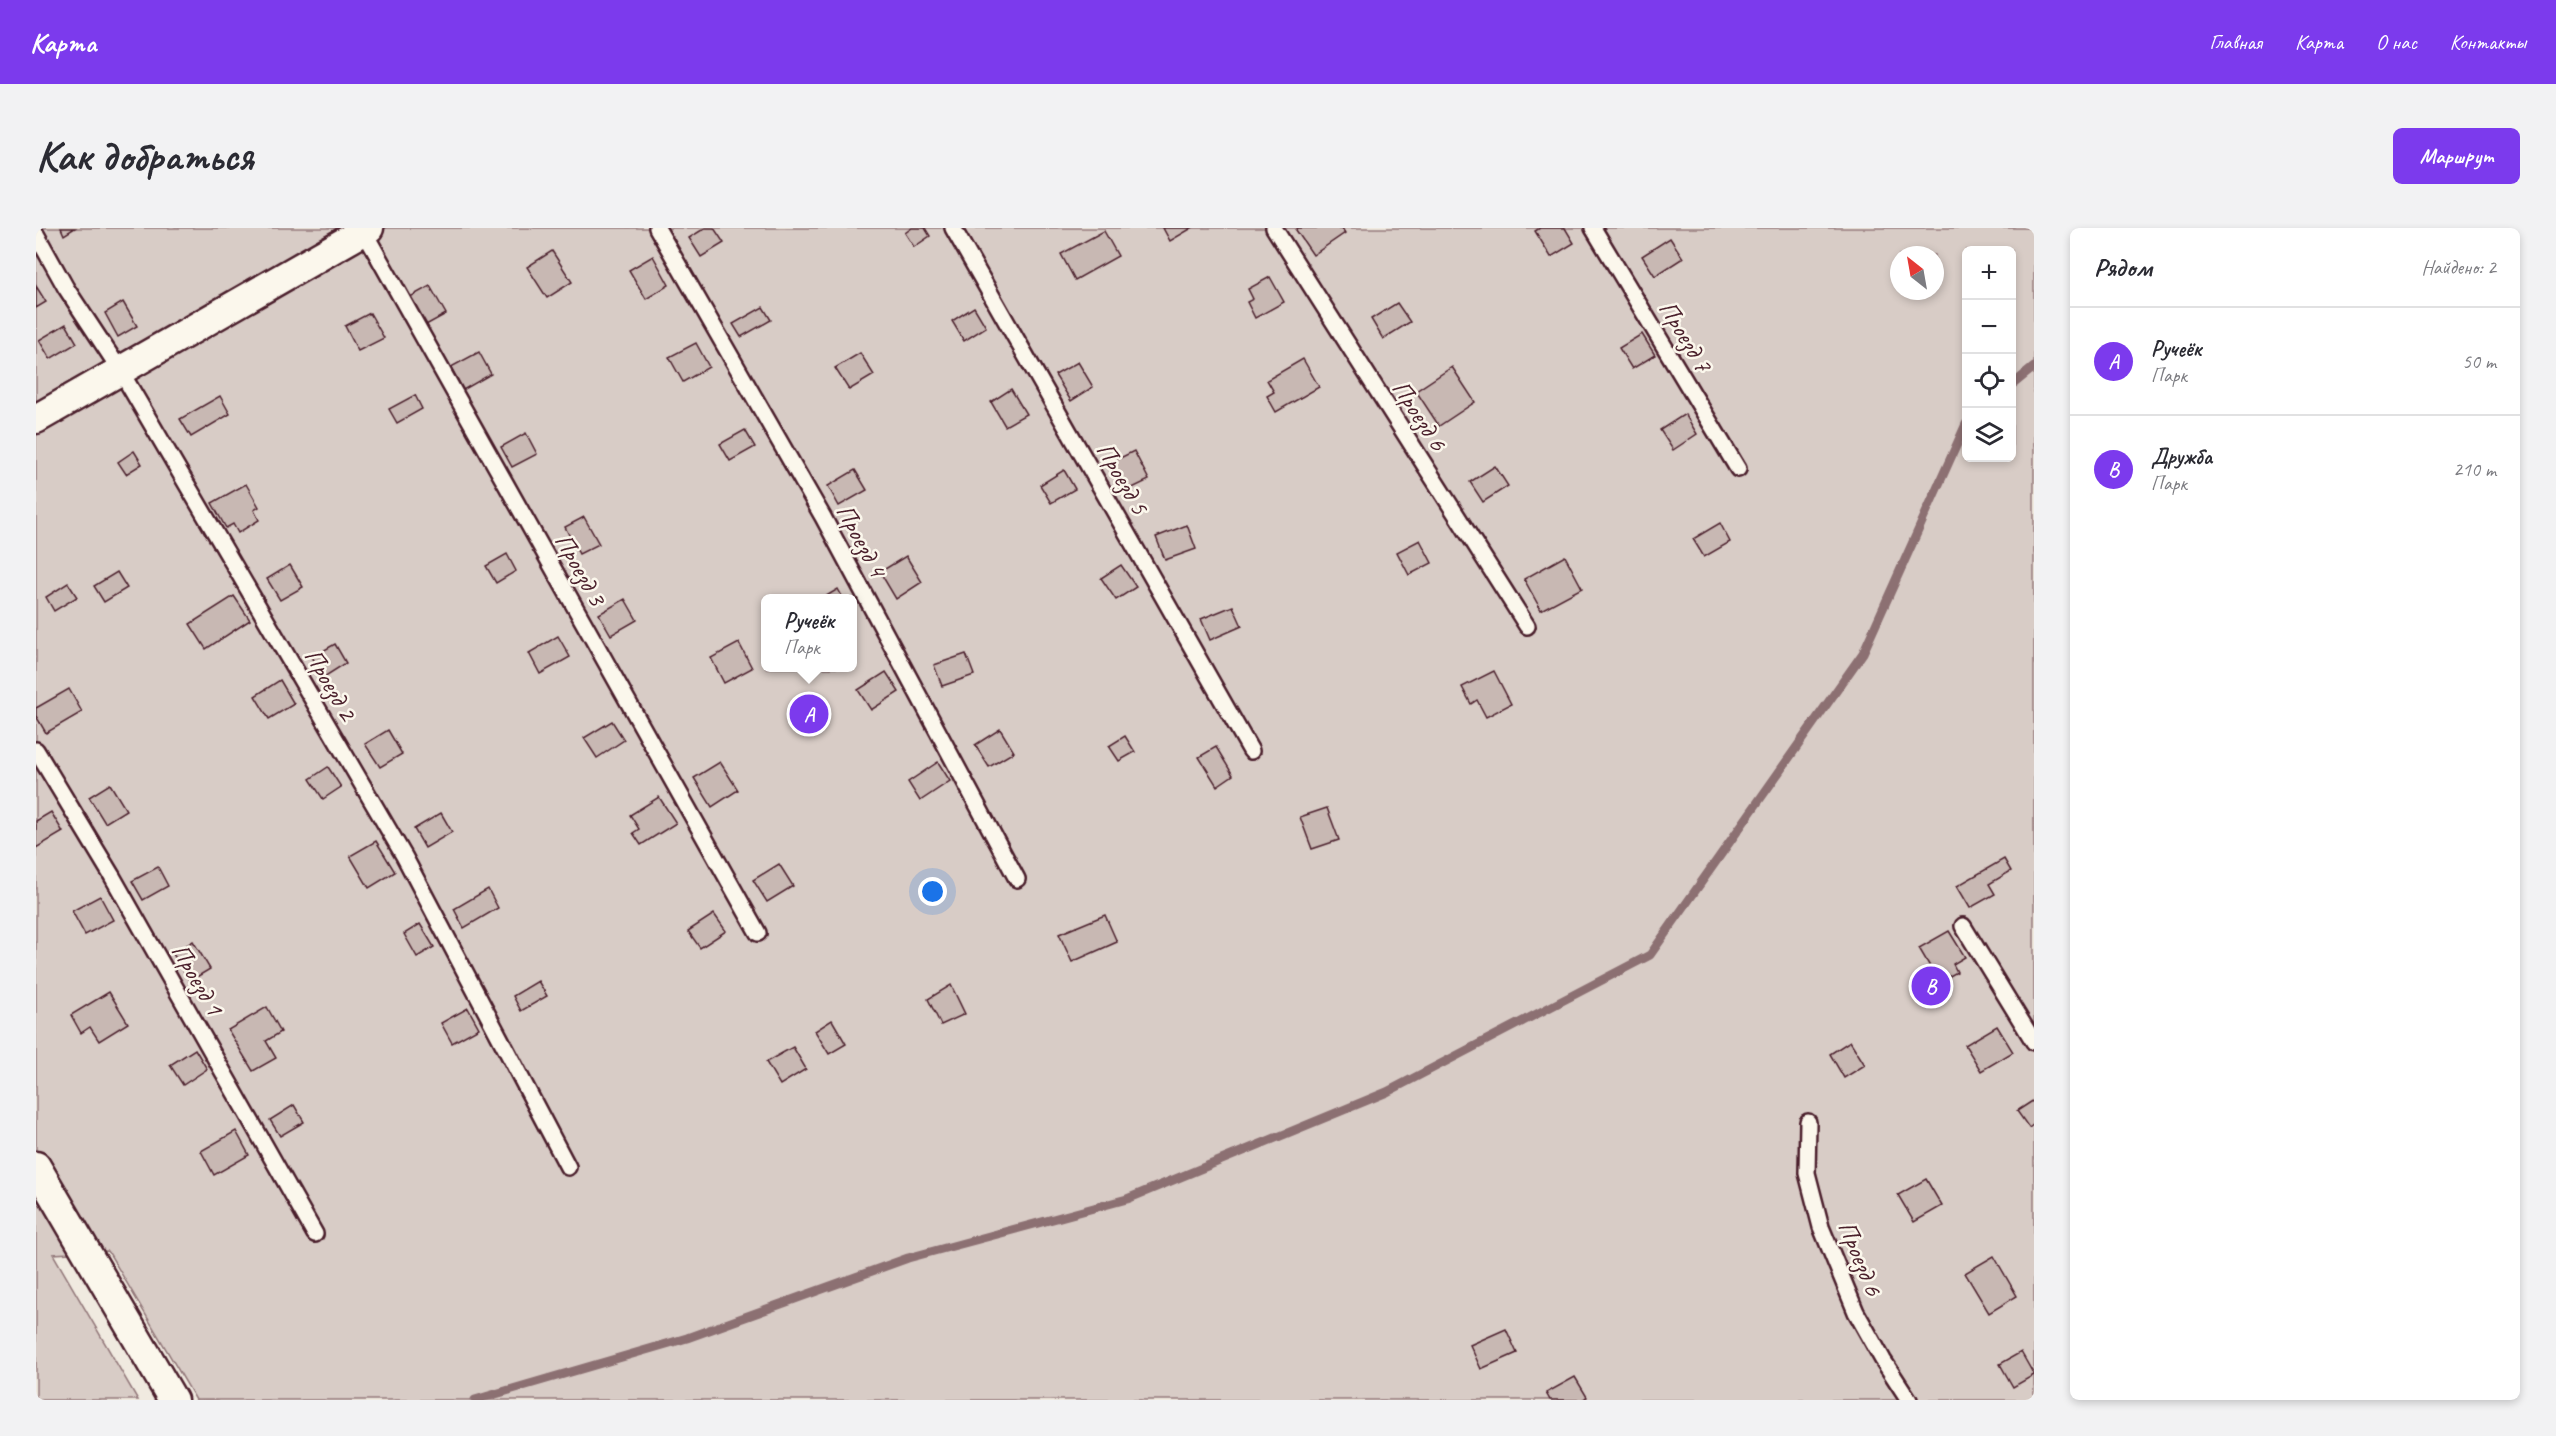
<!DOCTYPE html>
<html lang="ru">
<head>
<meta charset="utf-8">
<style>
	body { margin:0; font-family:Caveat,sans-serif; background:#f2f2f3; color:#2b2b33 }
	.controls { position:absolute; right:18px; top:18px; display:grid; overflow:hidden; border-radius:9px; box-shadow:0 3px 9px #0003 }
	.controls button { width:54px; height:54px; display:grid; place-items:center; padding:0; border:0; border-bottom:2px solid #e1e1e2; background:#fff; color:#2b2b33; font:30px sans-serif }
	.compass { position:absolute; left:1854px; top:18px; width:54px; height:54px; border-radius:50%; background:#fff; box-shadow:0 3px 9px #0003; rotate:329deg }
	.you { position:absolute; left:897px; top:664px; width:21px; height:21px; margin:-15px; border:4px solid #fff; border-radius:50%; background:#1a73e8; box-shadow:0 0 0 9px #1a73e833 }
	.badge { display:grid; place-items:center; width:39px; height:39px; border-radius:50%; background:#7c3aed; color:#fff; font-size:20px; font-weight:700 }
	.pin { position:absolute; translate:-50% -50%; border:3px solid #fff; box-shadow:0 2px 6px #0006 }
	.popup { position:absolute; left:725px; top:366px; width:96px; height:78px; box-sizing:border-box; display:grid; place-content:center; border-radius:9px; background:#fff; filter:drop-shadow(0 2px 4px #0005); font-size:20px; white-space:nowrap; color:#7c7c81 }
	.popup b { font-size:22px; color:#2b2b33 }
	.popup::after { content:''; position:absolute; left:50%; top:100%; margin-left:-12px; border:12px solid transparent; border-top-color:#fff }
	.list { margin:0; padding:0; list-style:none }
	h2 { display:flex; justify-content:space-between; align-items:center; height:78px; margin:0; padding:0 24px; font-size:26px }
	h2 small { font-size:20px; font-weight:400; color:#7c7c81 }
	.list li { display:grid; grid-template-columns:39px 1fr auto; gap:18px; align-items:center; box-sizing:border-box; height:108px; padding:0 24px; border-top:2px solid #e1e1e2 }
	.list b { display:block; font-size:22px; white-space:nowrap }
	.list p { margin:0; font-size:20px; white-space:nowrap; color:#7c7c81 }
	.list em { font-size:20px; font-style:normal; color:#7c7c81 }
	.icon { flex:none; width:33px; height:33px; fill:none; stroke:currentColor; stroke-width:2; stroke-linecap:round; stroke-linejoin:round }
	.map { position:relative; flex:none; width:1998px; height:1172px; overflow:hidden; border-radius:9px }
	header { display:flex; align-items:center; gap:36px; box-sizing:border-box; height:84px; padding:0 30px; background:#7c3aed; color:#fff }
	header strong { font-size:28px }
	nav { display:flex; gap:33px; margin-inline-start:auto; font-size:21px }
	.intro { display:flex; align-items:center; justify-content:space-between; box-sizing:border-box; height:144px; padding:0 36px }
	h1 { margin:0; font-size:42px }
	.button { padding:15px 27px; border-radius:9px; background:#7c3aed; color:#fff; font-size:21px; font-weight:700 }
	main { display:flex; gap:36px; padding:0 36px }
	aside { flex:1; background:#fff; border-radius:9px; box-shadow:0 3px 9px #0003 }
	.map>svg:first-child { display:block }
</style>
</head>
<body>
<header>
<strong>Карта</strong>
<nav><a>Главная</a><a>Карта</a><a>О нас</a><a>Контакты</a></nav>
</header>
<div class="intro"><h1>Как добраться</h1><a class="button">Маршрут</a></div>
<main>
<div class="map">
<svg width="1998" height="1172" viewBox="0 0 1998 1172">
	<rect width="100%" height="100%" fill="#f0eae0"/>
	<filter id="ink" filterUnits="userSpaceOnUse"><feTurbulence type="fractalNoise" baseFrequency=".0167" numOctaves="2"/><feDisplacementMap in="SourceGraphic" scale="12" xChannelSelector="R" yChannelSelector="G"/><feConvolveMatrix kernelMatrix="1 2 1 2 8 2 1 2 1" color-interpolation-filters="sRGB"/></filter>
	<g filter="url(#ink)">
		<path fill="#d8ccc6" stroke="#917678" stroke-width="1.5" fill-rule="evenodd" d="M0 0H1998V1172H160L72 1023 17 1026 102 1172H0ZM1930 22H1976V230H1930ZM1863 27H1899V63H1863ZM730 370H816V440H730Z"/>
		<g fill="none" stroke-linecap="round" stroke-linejoin="round">
			<g stroke="#8c6f72" stroke-width="9">
				<path d="M1976 157 1998 139"/>
				<path d="M439 1172 651 1110 872 1030 1091 971 1351 864 1614 727 1827 425 1930 196"/>
			</g>
		</g>
		<g fill="#c8b8b3" stroke="#4a1f2b" stroke-width="1.5">
			<path d="M25 0H39L28 7Z"/>
			<path d="M669 0H678L688 15 665 29 653 10Z"/>
			<path d="M876 0H889L894 8 878 19 869 5Z"/>
			<path d="M1127 0H1156L1134 13Z"/>
			<path d="M1262 0H1306L1309 5 1277 27 1260 2Z"/>
			<path d="M1504 0H1529L1538 15 1515 29 1499 3Z"/>
			<path d="M1068 3 1082 28 1039 52 1025 26Z"/>
			<path d="M1634 10 1647 30 1619 48 1606 28Z"/>
			<path d="M516 23 536 54 511 70 491 39Z"/>
			<path d="M617 28 633 57 610 71 593 42Z"/>
			<path d="M1234 49 1248 74 1219 90 1211 74 1217 71 1212 61Z"/>
			<path d="M0 58 10 74 0 80Z"/>
			<path d="M394 58 410 86 390 97 374 69Z"/>
			<path d="M87 74 101 98 82 109 69 85Z"/>
			<path d="M1361 75 1374 94 1347 111 1335 91Z"/>
			<path d="M727 79 735 92 705 109 697 96Z"/>
			<path d="M938 79 950 99 928 113 916 93Z"/>
			<path d="M334 85 348 110 322 123 309 98Z"/>
			<path d="M30 96 41 115 14 131 3 112Z"/>
			<path d="M1606 106 1619 127 1596 141 1583 120Z"/>
			<path d="M660 115 673 139 647 154 633 129Z"/>
			<path d="M443 124 455 146 427 162 415 139Z"/>
			<path d="M824 125 838 147 813 162 799 140Z"/>
			<path d="M1267 131 1283 159 1240 184 1231 168 1238 164 1231 152Z"/>
			<path d="M1042 134 1057 159 1035 173 1019 147Z"/>
			<path d="M1416 139 1439 174 1403 198 1380 163Z"/>
			<path d="M975 161 990 186 969 198 955 174Z"/>
			<path d="M379 167 386 181 361 195 353 181Z"/>
			<path d="M184 168 194 186 155 209 144 191Z"/>
			<path d="M1649 186 1661 206 1637 222 1624 202Z"/>
			<path d="M709 202 719 219 694 233 684 216Z"/>
			<path d="M490 205 501 226 476 239 465 219Z"/>
			<path d="M98 223 106 236 90 246 82 234Z"/>
			<path d="M1098 223 1113 252 1086 265 1072 236Z"/>
			<path d="M1459 238 1472 258 1447 274 1434 254Z"/>
			<path d="M819 242 831 262 803 278 792 258Z"/>
			<path d="M1028 242 1039 261 1015 275 1004 257Z"/>
			<path d="M210 256 223 279 218 282 223 292 202 305 197 296 190 300 176 275Z"/>
			<path d="M548 289 563 316 543 326 529 299Z"/>
			<path d="M1684 295 1694 314 1668 329 1657 311Z"/>
			<path d="M1151 297 1160 321 1129 332 1120 309Z"/>
			<path d="M1384 312 1396 335 1373 347 1361 324Z"/>
			<path d="M471 326 480 343 460 355 450 338Z"/>
			<path d="M870 328 886 354 860 371 844 344Z"/>
			<path d="M1529 328 1546 360 1505 382 1488 351Z"/>
			<path d="M254 337 267 359 244 372 231 351Z"/>
			<path d="M1085 337 1100 359 1080 372 1065 350Z"/>
			<path d="M81 344 91 360 68 374 58 358Z"/>
			<path d="M32 355 41 369 18 383 10 369Z"/>
			<path d="M802 361 807 370H787Z"/>
			<path d="M198 368 214 392 170 421 154 396Z"/>
			<path d="M589 371 601 392 575 407 563 386Z"/>
			<path d="M1197 378 1206 398 1174 412 1165 391Z"/>
			<path d="M522 408 534 429 504 446 493 425Z"/>
			<path d="M703 415 716 440 688 455 675 430Z"/>
			<path d="M299 416 310 435 288 449 276 429Z"/>
			<path d="M930 426 938 447 906 458 898 437Z"/>
			<path d="M1458 443 1475 476 1450 489 1441 472 1435 476 1426 459Z"/>
			<path d="M850 444 863 464 835 482 822 462Z"/>
			<path d="M244 452 258 476 233 491 219 468Z"/>
			<path d="M33 461 46 484 10 505 0 488V480Z"/>
			<path d="M576 493 588 512 561 530 548 510Z"/>
			<path d="M964 501 978 524 953 539 939 517Z"/>
			<path d="M352 502 366 526 344 539 329 516Z"/>
			<path d="M1089 508 1099 524 1083 533 1073 518Z"/>
			<path d="M1180 519 1197 547 1181 558 1163 529Z"/>
			<path d="M684 534 702 562 676 579 658 550Z"/>
			<path d="M902 534 914 553 884 573 872 554Z"/>
			<path d="M292 539 305 559 287 571 274 551Z"/>
			<path d="M74 556 90 582 69 595 53 569Z"/>
			<path d="M623 569 640 595 605 617 597 605 603 601 594 587Z"/>
			<path d="M1291 580 1303 612 1276 621 1264 589Z"/>
			<path d="M15 584 27 604 0 620V593Z"/>
			<path d="M405 585 416 604 389 620 378 601Z"/>
			<path d="M340 613 359 644 333 660 314 628Z"/>
			<path d="M1968 631 1975 643 1953 656 1959 666 1934 680 1921 658Z"/>
			<path d="M743 636 757 658 731 674 717 652Z"/>
			<path d="M122 639 132 658 107 672 96 653Z"/>
			<path d="M452 661 462 680 428 700 418 681Z"/>
			<path d="M64 668 77 692 49 707 36 683Z"/>
			<path d="M678 686 690 703 664 720 652 703Z"/>
			<path d="M1069 687 1081 714 1036 734 1023 706Z"/>
			<path d="M384 696 398 719 381 729 368 706Z"/>
			<path d="M1913 703 1929 729 1917 736 1921 744 1903 754 1883 720Z"/>
			<path d="M157 713 174 741 154 753 137 726Z"/>
			<path d="M502 753 511 768 485 783 477 768Z"/>
			<path d="M915 757 929 786 905 797 892 771Z"/>
			<path d="M73 764 92 795 63 813 54 799 45 805 35 787Z"/>
			<path d="M231 779 245 804 230 813 240 830 217 843 192 802Z"/>
			<path d="M432 780 443 800 416 815 405 795Z"/>
			<path d="M796 792 810 816 793 826 779 803Z"/>
			<path d="M1961 798 1977 824 1945 843 1929 817Z"/>
			<path d="M1814 813 1829 837 1808 850 1794 826Z"/>
			<path d="M757 819 770 841 744 857 730 834Z"/>
			<path d="M159 821 171 841 147 857 134 837Z"/>
			<path d="M1998 872V896L1993 900 1981 883Z"/>
			<path d="M258 877 268 894 244 908 234 892Z"/>
			<path d="M200 903 213 927 178 947 165 923Z"/>
			<path d="M1890 951 1906 978 1878 994 1862 967Z"/>
			<path d="M1958 1028 1981 1068 1953 1085 1929 1045Z"/>
			<path d="M1470 1101 1481 1125 1445 1141 1434 1117Z"/>
			<path d="M1985 1124 1998 1147 1977 1159 1964 1136Z"/>
			<path d="M1539 1149 1551 1169 1546 1172H1514L1510 1165Z"/>
		</g>
		<g fill="none" stroke-linecap="round" stroke-linejoin="round">
			<defs>
				<g id="service">
					<path d="M326 0 722 705"/>
					<path d="M621 0 787 289 981 651"/>
					<path d="M917 0 1215 523"/>
					<path d="M1238 0 1491 398"/>
					<path d="M1557 0 1702 241"/>
					<path d="M0 6 30 60 84 142 368 628 532 939"/>
					<path d="M0 522 76 648 279 1006"/>
					<path d="M1927 698 1998 814"/>
					<path d="M1772 894 1771 945 1785 999 1820 1084 1847 1132 1873 1172"/>
				</g>
				<g id="minor">
					<path d="M0 191 333 0"/>
					<path d="M0 938 137 1172"/>
				</g>
			</defs>
			<use href="#service" stroke="#4a1f2b" stroke-width="20"/>
			<use href="#minor" stroke="#4a1f2b" stroke-width="33"/>
			<use href="#service" stroke="#fbf7ec" stroke-width="15"/>
			<use href="#minor" stroke="#fbf7ec" stroke-width="28"/>
		</g>
	</g>
	<g text-anchor="middle" stroke-width="5" stroke-linejoin="round" paint-order="stroke">
		<g font-size="26" fill="#4a1f2b" stroke="#fbf7ec">
			<text transform="translate(1650 108) rotate(59)" y="9">Проезд 7</text>
			<text transform="translate(1384 187) rotate(57)" y="9">Проезд 6</text>
			<text transform="translate(1087 250) rotate(60)" y="9">Проезд 5</text>
			<text transform="translate(826 312) rotate(62)" y="9">Проезд 4</text>
			<text transform="translate(545 341) rotate(61)" y="9">Проезд 3</text>
			<text transform="translate(295 456) rotate(60)" y="9">Проезд 2</text>
			<text transform="translate(162 751) rotate(60)" y="9">Проезд 1</text>
			<text transform="translate(1825 1030) rotate(68)" y="9">Проезд 6</text>
		</g>
	</g>
</svg>
<div class="controls">
<button>+</button>
<button>−</button>
<button><svg class="icon" aria-label="locate" viewBox="0 0 24 24"><circle cx="12" cy="12" r="6"/><path d="M12 2v4M12 18v4M2 12h4M18 12h4"/></svg></button>
<button><svg class="icon" aria-label="layers" viewBox="0 0 24 24"><path d="M12 4l9 5-9 5-9-5zM3 14l9 5 9-5"/></svg></button>
</div>
<svg class="compass" viewBox="-18 -18 36 36"><path d="M0-13l5 13h-10z" fill="#e53935"/><path d="M0 13l5-13h-10z" fill="#7c7c81"/></svg>
<div class="you"></div>
<div class="pin badge" style="left:773px;top:486px">A</div>
<div class="popup"><b>Ручеёк</b>Парк</div>
<div class="pin badge" style="left:1895px;top:758px">B</div>
</div>
<aside>
<h2>Рядом<small>Найдено: 2</small></h2>
<ul class="list">
<li><span class="badge">A</span><div><b>Ручеёк</b><p>Парк</p></div><em>50 m</em></li>
<li><span class="badge">B</span><div><b>Дружба</b><p>Парк</p></div><em>210 m</em></li>
</ul>
</aside>
</main>
</body>
</html>
